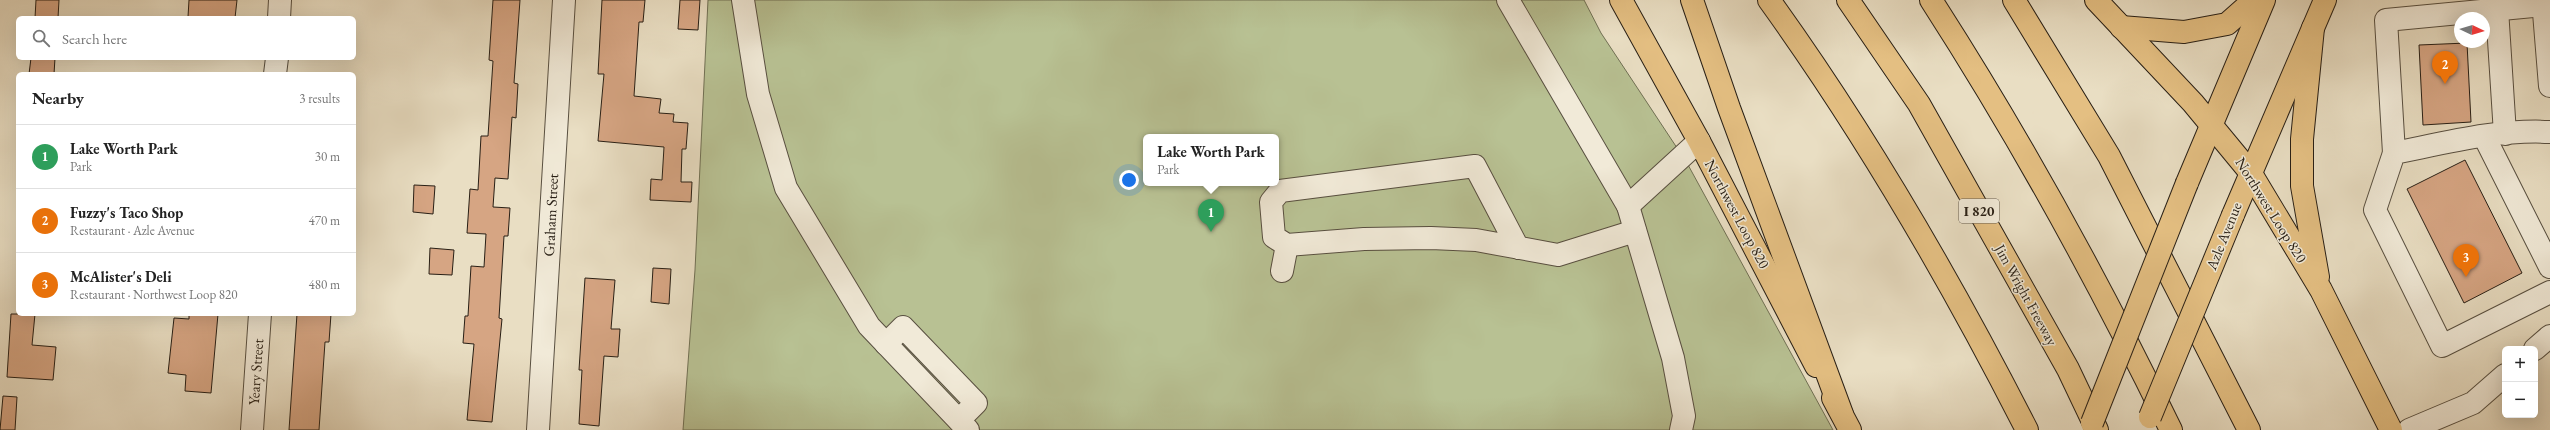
<!DOCTYPE html>
<html lang="en">
<head>
<meta charset="utf-8">
<style>
	body { margin:0; font-family:"EB Garamond",serif; background:#f6f6f6; color:#222 }
	.controls { position:absolute; right:12px; bottom:12px; display:grid; overflow:hidden; border-radius:6px; box-shadow:0 4px 16px #0002 }
	.controls button { width:36px; height:36px; display:grid; place-items:center; padding:0; border:0; border-bottom:1px solid #e0e0e0; background:#fff; color:#222; font:20px sans-serif }
	.compass { position:absolute; left:2454px; top:12px; width:36px; height:36px; border-radius:50%; background:#fff; box-shadow:0 4px 16px #0002; rotate:94deg }
	.you { position:absolute; left:1129px; top:180px; width:14px; height:14px; margin:-10px; border:3px solid #fff; border-radius:50%; background:#1a73e8; box-shadow:0 0 0 6px #1a73e833 }
	.badge { display:grid; place-items:center; width:26px; height:26px; border-radius:50%; background:#7c3aed; color:#fff; font-size:13px; font-weight:700 }
	.pin { position:absolute; translate:-50% -33px; filter:drop-shadow(0 1px 2px #0008) }
	.pin::after { content:''; position:absolute; top:21px; width:14px; height:12px; background:inherit; clip-path:polygon(0 0,100% 0,50% 100%) }
	.popup { position:absolute; left:1143px; top:134px; width:136px; height:52px; box-sizing:border-box; display:grid; place-content:center; border-radius:6px; background:#fff; filter:drop-shadow(0 1px 3px #0005); font-size:13px; white-space:nowrap; color:#767676 }
	.popup b { font-size:15px; color:#222 }
	.popup::after { content:''; position:absolute; left:50%; top:100%; margin-left:-8px; border:8px solid transparent; border-top-color:#fff }
	.list { margin:0; padding:0; list-style:none }
	h2 { display:flex; justify-content:space-between; align-items:center; height:52px; margin:0; padding:0 16px; font-size:17px }
	h2 small { font-size:13px; font-weight:400; color:#767676 }
	.list li { display:grid; grid-template-columns:26px 1fr auto; gap:12px; align-items:center; box-sizing:border-box; height:64px; padding:0 16px; border-top:1px solid #e0e0e0 }
	.list b { display:block; font-size:15px; white-space:nowrap }
	.list p { margin:0; font-size:13px; white-space:nowrap; color:#767676 }
	.list em { font-size:13px; font-style:normal; color:#767676 }
	.icon { flex:none; width:22px; height:22px; fill:none; stroke:currentColor; stroke-width:2; stroke-linecap:round; stroke-linejoin:round }
	.map { position:relative; flex:none; width:2550px; height:430px; overflow:hidden }
	.search { position:absolute; background:#fff; box-shadow:0 4px 16px #0002; left:16px; top:16px; width:340px; height:44px; display:flex; align-items:center; gap:10px; box-sizing:border-box; padding:0 14px; border-radius:6px; color:#767676; font-size:15px }
	.panel { position:absolute; background:#fff; box-shadow:0 4px 16px #0002; left:16px; top:72px; width:340px; height:244px; border-radius:6px }
	.map>svg:first-child { display:block }
</style>
</head>
<body>
<div class="map">
<svg width="2550" height="430" viewBox="0 0 2550 430">
	<rect width="100%" height="100%" fill="#e9dec3"/>
	<filter id="stains"><feTurbulence type="fractalNoise" baseFrequency=".005" numOctaves="4"/><feColorMatrix values="0 0 0 0 .2 0 0 0 0 .09 0 0 0 0 .02 0 0 0 .5 -.17"/></filter>
	<radialGradient id="worn" r=".72"><stop offset=".6" stop-color="#630" stop-opacity="0"/><stop offset="1" stop-color="#630" stop-opacity=".3"/></radialGradient>
	<path fill="#b8c193" stroke="#707054" fill-rule="evenodd" d="M708 0H1584L1601 33 1687 163 1833 430H683L695 270ZM1146 137H1276V183H1146Z"/>
	<g fill="#d6a583" stroke="#281f15">
		<path d="M36 0H59L58 18H35Z"/>
		<path d="M189 0H237L235 18 188 17Z"/>
		<path d="M493 0H520L514 83 518 84 516 118 512 117 508 179 495 178 493 207 510 208 508 236H504L499 318 502 319 492 422 467 420 474 344 463 343 465 316H468L471 266 484 267 486 234 467 233 470 189 478 190 481 136H488L493 61 489 60Z"/>
		<path d="M602 0H645L643 22H639L634 96 661 99 659 113 674 114 673 122 688 123 686 149H682L681 182H692L691 202 650 200 651 179 662 180 664 147 598 141 604 74H598Z"/>
		<path d="M680 0H700L698 30 678 29Z"/>
		<path d="M2467 43 2471 122 2423 125 2419 45Z"/>
		<path d="M31 58H55L54 74H29Z"/>
		<path d="M2465 160 2522 273 2464 303 2407 189Z"/>
		<path d="M414 185 435 186 433 214 413 212Z"/>
		<path d="M430 248 454 250 452 275 429 274Z"/>
		<path d="M653 268 671 269 669 304 651 302Z"/>
		<path d="M585 278 615 280 611 329H620L618 357 604 356 599 426 579 424 582 370H579Z"/>
		<path d="M11 314H35L32 345 56 347 53 380 7 377Z"/>
		<path d="M189 314H218L211 393 185 391 186 375 168 373 174 318 189 319Z"/>
		<path d="M297 314H331L329 342H325L319 430H289Z"/>
		<path d="M3 396 17 397 15 430H0Z"/>
	</g>
	<g fill="none" stroke-linecap="round" stroke-linejoin="round">
		<defs>
			<g id="minor">
				<path d="M743 0 758 94 786 188 869 326 968 430"/>
				<path d="M1508 0 1628 206 1673 358 1684 416 1681 430"/>
				<path d="M2543 0 2550 86"/>
				<path d="M2497 9 2505 134"/>
				<path d="M279 18 280 0"/>
				<path d="M275 74 277 58"/>
				<path d="M2550 132C2498 129 2445 143 2394 153L2375 210 2442 346 2550 292"/>
				<path d="M2484 136 2550 267"/>
				<path d="M2394 153 2386 20 2544 5"/>
				<path d="M1628 206 1699 141"/>
				<path d="M1518 248 1475 166 1280 191 1271 202 1274 237 1287 245 1364 239 1431 238 1476 240 1558 255 1635 231"/>
				<path d="M1282 271 1287 245"/>
				<path d="M886 344 903 327 976 403 959 420"/>
				<path d="M2535 349 2550 336"/>
				<path d="M252 430 260 314"/>
				<path d="M538 430 564 0"/>
				<path d="M2409 430 2473 403 2505 375"/>
			</g>
			<g id="major">
				<path d="M1621 0 1699 141 1816 366"/>
				<path d="M2096 0 2193 103 2250 172 2321 290 2391 430"/>
				<path d="M2121 27 2184 32 2227 24 2254 0"/>
				<path d="M2313 28 2302 139V186L2318 277"/>
				<path d="M2187 183 2264 0"/>
				<path d="M2233 215 2325 0"/>
				<path d="M1833 398 1850 430"/>
			</g>
			<g id="highway">
				<path d="M1692 0 1729 108 1842 414"/>
				<path d="M1769 0C1867 136 1951 281 2027 430"/>
				<path d="M1848 0 1919 104 2068 369 2097 430"/>
				<path d="M1931 0C2020 138 2099 282 2171 430"/>
				<path d="M2014 0 2109 156 2249 430"/>
			</g>
		</defs>
		<use href="#minor" stroke="#584f40" stroke-width="24"/>
		<use href="#major" stroke="#281f15" stroke-width="24"/>
		<use href="#highway" stroke="#281f15" stroke-width="24"/>
		<use href="#minor" stroke="#f1ead8" stroke-width="22"/>
		<use href="#major" stroke="#e4bf82" stroke-width="22"/>
		<use href="#highway" stroke="#e4bf82" stroke-width="22"/>
		<defs>
			<g id="major-bridge">
				<path d="M2150 417 2233 215"/>
				<path d="M2092 423 2187 183"/>
			</g>
		</defs>
		<use href="#major-bridge" stroke="#281f15" stroke-width="24" stroke-linecap="butt"/>
		<use href="#major-bridge" stroke="#e4bf82" stroke-width="22"/>
	</g>
	<g text-anchor="middle" stroke-width="3" stroke-linejoin="round" paint-order="stroke">
		<rect fill="#f1ead8" stroke="#645c50" stroke-width="1" x="1959" y="199" width="40" height="24" rx="3"/>
		<g font-size="14" font-weight="bold" fill="#281f15">
			<text x="1979" y="216">I 820</text>
		</g>
		<g font-size="15" fill="#281f15" stroke="#f1ead8">
			<text transform="translate(2271 210) rotate(58)" y="5">Northwest Loop 820</text>
			<text transform="translate(1737 214) rotate(62)" y="5">Northwest Loop 820</text>
			<text transform="translate(551 215) rotate(-87)" y="5">Graham Street</text>
			<text transform="translate(2224 236) rotate(-68)" y="5">Azle Avenue</text>
			<text transform="translate(2026 295) rotate(61)" y="5">Jim Wright Freeway</text>
			<text transform="translate(256 372) rotate(-86)" y="5">Yeary Street</text>
		</g>
	</g>
	<rect width="100%" height="100%" filter="url(#stains)"/>
	<rect width="100%" height="100%" fill="url(#worn)"/>
</svg>
<div class="controls">
<button>+</button>
<button>−</button>
</div>
<svg class="compass" viewBox="-18 -18 36 36"><path d="M0-13l5 13h-10z" fill="#e53935"/><path d="M0 13l5-13h-10z" fill="#767676"/></svg>
<div class="you"></div>
<div class="pin badge" style="left:1211px;top:232px;background:#2e9e5b">1</div>
<div class="popup"><b>Lake Worth Park</b>Park</div>
<div class="pin badge" style="left:2445px;top:84px;background:#e8710a">2</div>
<div class="pin badge" style="left:2466px;top:277px;background:#e8710a">3</div>
<div class="search"><svg class="icon" aria-label="search" viewBox="0 0 24 24"><circle cx="10" cy="10" r="6"/><path d="M15 15l6 6"/></svg>Search here</div>
<section class="panel">
<h2>Nearby<small>3 results</small></h2>
<ul class="list">
<li><span class="badge" style="background:#2e9e5b">1</span><div><b>Lake Worth Park</b><p>Park</p></div><em>30 m</em></li>
<li><span class="badge" style="background:#e8710a">2</span><div><b>Fuzzy's Taco Shop</b><p>Restaurant · Azle Avenue</p></div><em>470 m</em></li>
<li><span class="badge" style="background:#e8710a">3</span><div><b>McAlister's Deli</b><p>Restaurant · Northwest Loop 820</p></div><em>480 m</em></li>
</ul>
</section>
</div>
</body>
</html>
